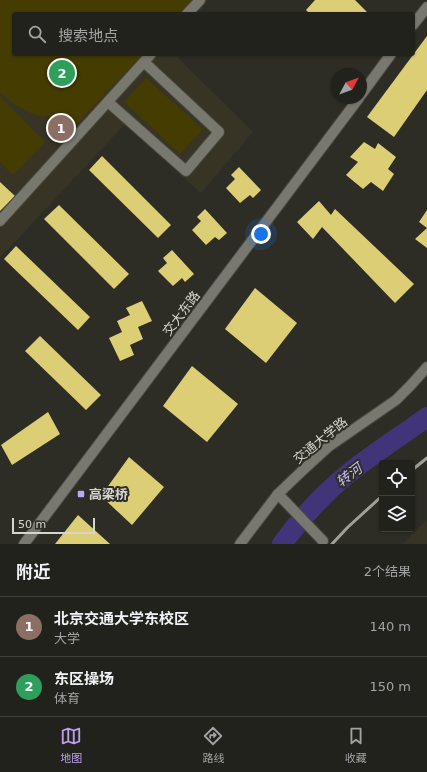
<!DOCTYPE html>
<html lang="zh">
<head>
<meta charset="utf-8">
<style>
	body { margin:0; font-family:"DejaVu Sans","Noto Sans SC",sans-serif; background:#2a2a25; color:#f1f3f6 }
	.controls { position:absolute; right:12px; bottom:12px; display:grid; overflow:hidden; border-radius:4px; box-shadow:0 1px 3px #0004 }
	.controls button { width:36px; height:36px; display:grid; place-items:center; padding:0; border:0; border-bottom:1px solid #3f3f3b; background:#22221c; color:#f1f3f6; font:20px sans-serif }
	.compass { position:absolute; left:331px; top:68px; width:36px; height:36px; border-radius:50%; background:#22221c; box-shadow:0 1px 3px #0004; rotate:49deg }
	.scale { position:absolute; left:12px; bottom:10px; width:83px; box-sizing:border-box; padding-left:4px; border:2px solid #d6d5d0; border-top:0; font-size:11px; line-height:14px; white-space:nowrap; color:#d6d5d0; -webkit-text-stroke:3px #2e2d25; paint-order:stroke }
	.you { position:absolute; left:261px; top:234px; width:14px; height:14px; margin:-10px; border:3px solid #fff; border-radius:50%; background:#1a73e8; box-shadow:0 0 0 6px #1a73e833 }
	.badge { display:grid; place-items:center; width:26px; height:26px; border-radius:50%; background:#bca0f2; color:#fff; font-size:13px; font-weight:700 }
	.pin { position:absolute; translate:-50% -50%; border:2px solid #fff; box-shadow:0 1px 4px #0006 }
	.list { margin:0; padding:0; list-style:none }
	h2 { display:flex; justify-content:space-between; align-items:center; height:52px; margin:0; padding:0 16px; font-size:17px }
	h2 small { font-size:13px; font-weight:400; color:#a2a4a3 }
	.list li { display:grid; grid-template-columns:26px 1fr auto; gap:12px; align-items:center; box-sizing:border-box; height:60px; padding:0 16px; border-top:1px solid #3f3f3b }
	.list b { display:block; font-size:15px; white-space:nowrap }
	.list p { margin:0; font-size:13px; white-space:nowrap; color:#a2a4a3 }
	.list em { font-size:13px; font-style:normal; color:#a2a4a3 }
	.icon { flex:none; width:22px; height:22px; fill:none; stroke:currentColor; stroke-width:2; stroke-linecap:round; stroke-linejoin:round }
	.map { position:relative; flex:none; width:427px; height:544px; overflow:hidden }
	.search { position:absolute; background:#22221c; box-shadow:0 1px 3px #0004; left:12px; right:12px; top:12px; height:44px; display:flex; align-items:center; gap:10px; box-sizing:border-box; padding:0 14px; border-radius:4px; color:#a2a4a3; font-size:15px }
	.sheet { height:172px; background:#22221c }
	nav { display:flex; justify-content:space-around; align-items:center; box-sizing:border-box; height:56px; border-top:1px solid #3f3f3b; background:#22221c; font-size:11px; color:#a2a4a3 }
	nav a { display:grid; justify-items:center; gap:2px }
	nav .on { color:#bca0f2 }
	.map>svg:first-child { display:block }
</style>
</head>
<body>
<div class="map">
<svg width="427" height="544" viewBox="0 0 427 544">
	<rect width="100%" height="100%" fill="#2e2d25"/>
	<g fill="#373426">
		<path d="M0 0H209L196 14H14V54H182L178 58 253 132 201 193 125 124 0 258Z"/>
		<path d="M427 520V544H402L425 522Z"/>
	</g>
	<g fill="#443c01">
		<path d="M0 0H194L181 14H14V54H143L66 135 50 117 36 115 26 111 14 104 0 92Z"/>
		<path d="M146 78 203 129 180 154 124 102Z"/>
		<path d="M0 96 45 142 13 175 0 162Z"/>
	</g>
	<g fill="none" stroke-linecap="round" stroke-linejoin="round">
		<path stroke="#413479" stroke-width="20" d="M282 544C301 518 324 493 349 473 374 453 401 436 427 417"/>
	</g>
	<g fill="#dcce75">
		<path d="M315 0H355L368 13 367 14H310L306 10Z"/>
		<path d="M427 36V90L394 137 367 117Z"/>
		<path d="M364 142 375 149 378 143 396 157 388 169 394 174 383 191 371 182 363 189 346 175 358 162 350 157Z"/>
		<path d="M102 156 171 225 158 238 89 170Z"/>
		<path d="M239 167 261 190 253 198 250 195 240 203 226 188 235 179 231 175Z"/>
		<path d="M0 182 15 196 0 211Z"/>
		<path d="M319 201 331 215 335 209 414 284 395 303 322 227 313 239 297 222Z"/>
		<path d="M59 205 129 274 114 289 44 219Z"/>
		<path d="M205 209 227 233 219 240 215 237 206 245 192 230 201 221 197 217Z"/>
		<path d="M427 210V248L415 239 427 228 419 222Z"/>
		<path d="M16 246 90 317 78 330 4 259Z"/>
		<path d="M172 250 194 274 185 282 182 278 173 286 158 271 167 263 163 258Z"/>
		<path d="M255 288 297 323 266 363 225 329Z"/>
		<path d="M142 301 152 321 138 327 143 339 130 345 134 355 120 361 109 338 122 332 117 321 130 315 126 308Z"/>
		<path d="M40 336 101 395 86 410 25 351Z"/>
		<path d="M192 366 238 404 207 442 163 406Z"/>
		<path d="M48 412 60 434 12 465 1 445Z"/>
		<path d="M129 457 164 487 132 525 101 496Z"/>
		<path d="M78 515 110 544H55Z"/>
	</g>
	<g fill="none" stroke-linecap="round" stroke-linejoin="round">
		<defs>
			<g id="minor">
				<path d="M187 14 200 0"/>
				<path d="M413 25 427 7"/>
				<path d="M361 95 391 54"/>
				<path d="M108 102 186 171 219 132 144 62"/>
				<path d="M0 221 151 54"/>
				<path d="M278 494 323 541"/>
				<path d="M24 544 359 98"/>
				<path d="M240 544 278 494 302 471 328 447 396 400 411 385 427 367"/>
			</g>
		</defs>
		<use href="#minor" stroke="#494840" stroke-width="12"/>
		<use href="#minor" stroke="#79786e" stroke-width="10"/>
		<g stroke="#a09f99" stroke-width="3">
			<path d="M412 470 427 458"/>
			<path d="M332 544 348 527 382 496"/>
		</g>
	</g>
	<rect fill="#b5acf8" stroke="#2e2d25" stroke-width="1.5" x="77" y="490" width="8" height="8" rx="2"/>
	<g text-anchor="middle" stroke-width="4" stroke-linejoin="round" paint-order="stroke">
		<g font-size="13" fill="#d6d5d0" stroke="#2e2d25">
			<text transform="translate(181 313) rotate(-53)" y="5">交大东路</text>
			<text transform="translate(320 440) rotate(-39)" y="5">交通大学路</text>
		</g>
		<g font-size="13" font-weight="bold" fill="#d6d5d0" stroke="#2e2d25" text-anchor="start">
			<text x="89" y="499">高梁桥</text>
		</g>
		<g font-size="14" font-style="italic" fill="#c1bbf8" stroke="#2e2d25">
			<text transform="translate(349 475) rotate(-37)" y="5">转河</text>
		</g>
	</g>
</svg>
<div class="controls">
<button><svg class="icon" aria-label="locate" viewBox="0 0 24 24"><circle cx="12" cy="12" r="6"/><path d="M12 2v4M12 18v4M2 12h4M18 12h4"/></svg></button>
<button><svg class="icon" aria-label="layers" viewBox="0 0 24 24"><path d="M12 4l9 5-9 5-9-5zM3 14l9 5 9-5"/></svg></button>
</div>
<svg class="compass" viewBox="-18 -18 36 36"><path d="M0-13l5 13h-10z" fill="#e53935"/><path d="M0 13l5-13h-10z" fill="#a2a4a3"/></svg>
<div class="scale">50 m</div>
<div class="you"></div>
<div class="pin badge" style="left:61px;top:128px;background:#8d6e63">1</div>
<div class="pin badge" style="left:62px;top:73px;background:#2e9e5b">2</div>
<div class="search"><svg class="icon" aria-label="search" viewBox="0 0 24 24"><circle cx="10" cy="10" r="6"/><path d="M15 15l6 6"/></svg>搜索地点</div>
</div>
<section class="sheet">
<h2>附近<small>2个结果</small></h2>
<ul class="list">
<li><span class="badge" style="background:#8d6e63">1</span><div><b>北京交通大学东校区</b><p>大学</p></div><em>140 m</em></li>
<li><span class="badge" style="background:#2e9e5b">2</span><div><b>东区操场</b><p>体育</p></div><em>150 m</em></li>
</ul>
</section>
<nav>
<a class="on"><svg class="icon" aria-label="map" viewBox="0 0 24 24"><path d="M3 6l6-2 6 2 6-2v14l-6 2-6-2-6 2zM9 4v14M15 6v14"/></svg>地图</a>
<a><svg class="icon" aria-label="directions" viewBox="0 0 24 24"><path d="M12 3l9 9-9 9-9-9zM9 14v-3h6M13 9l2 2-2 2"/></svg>路线</a>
<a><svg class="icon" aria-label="saved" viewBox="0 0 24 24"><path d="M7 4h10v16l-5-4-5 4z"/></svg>收藏</a>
</nav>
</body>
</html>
